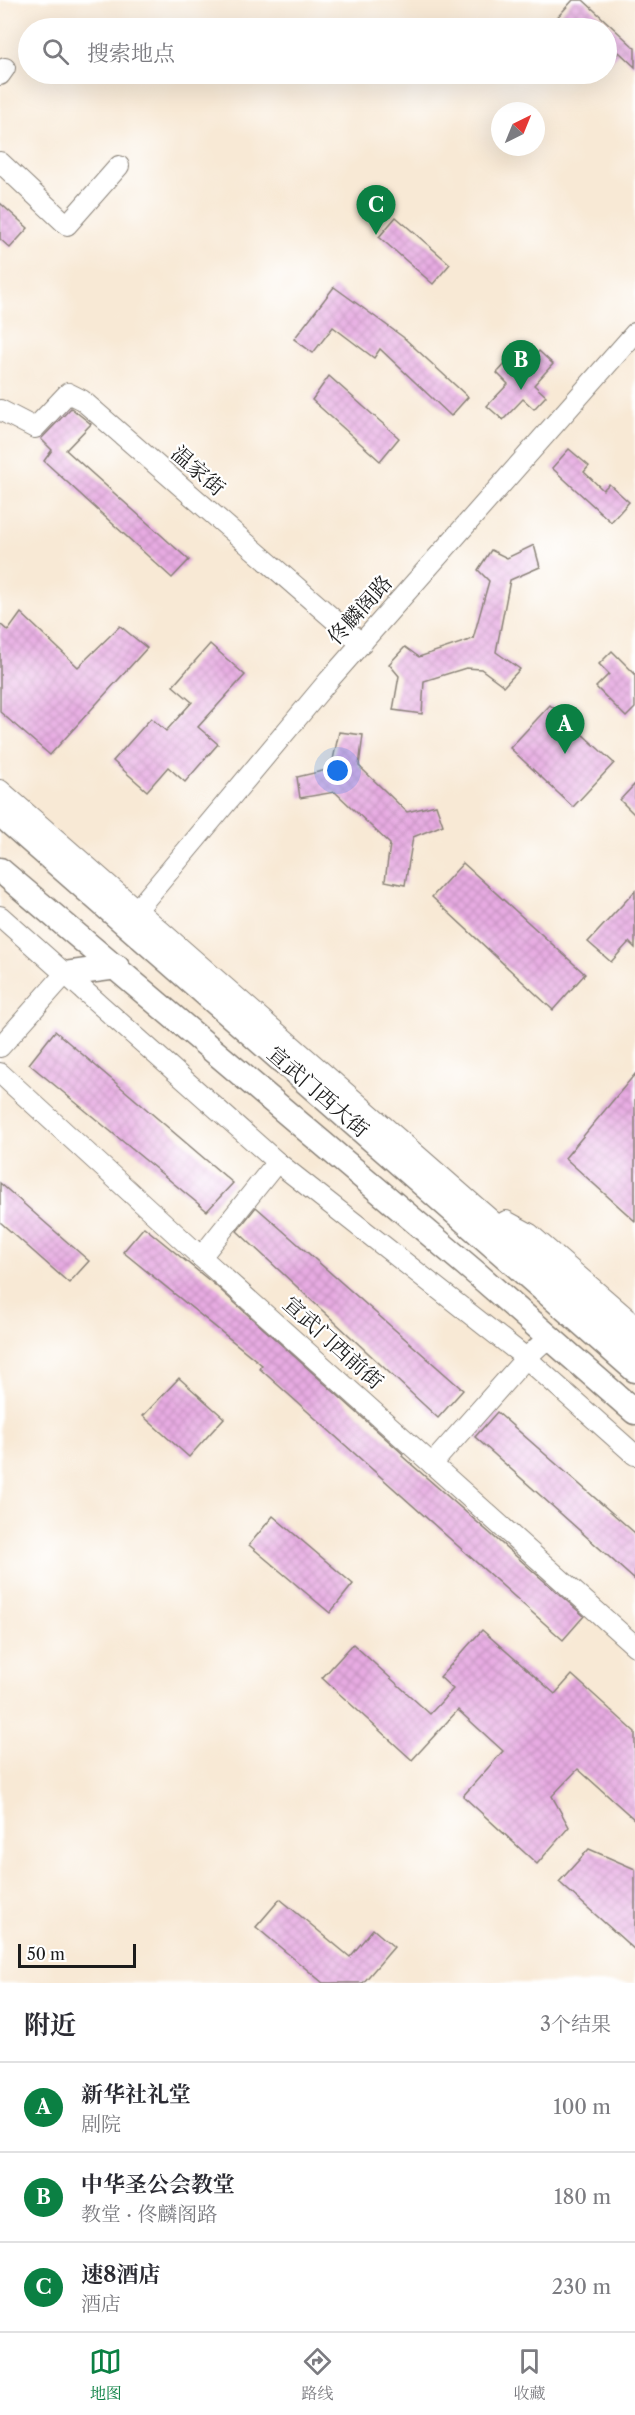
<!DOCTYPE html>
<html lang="zh">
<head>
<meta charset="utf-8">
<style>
	body { margin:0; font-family:"Libre Caslon Text","Noto Serif SC",serif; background:#f2f2f3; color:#2b2b33 }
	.compass { position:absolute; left:491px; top:102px; width:54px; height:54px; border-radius:50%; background:#fff; box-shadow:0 6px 24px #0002; rotate:43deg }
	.scale { position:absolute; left:18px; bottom:15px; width:118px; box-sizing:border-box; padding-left:6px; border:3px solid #1c1c1c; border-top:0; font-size:16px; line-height:21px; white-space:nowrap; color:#1c1c1c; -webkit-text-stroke:4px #fff; paint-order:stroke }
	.you { position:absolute; left:338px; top:771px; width:21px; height:21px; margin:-15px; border:4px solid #fff; border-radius:50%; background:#1a73e8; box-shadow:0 0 0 9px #1a73e833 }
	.badge { display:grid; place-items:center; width:39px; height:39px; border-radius:50%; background:#0b8043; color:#fff; font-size:20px; font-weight:700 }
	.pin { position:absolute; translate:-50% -50px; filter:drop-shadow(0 2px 3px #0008) }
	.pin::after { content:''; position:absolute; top:32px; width:21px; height:18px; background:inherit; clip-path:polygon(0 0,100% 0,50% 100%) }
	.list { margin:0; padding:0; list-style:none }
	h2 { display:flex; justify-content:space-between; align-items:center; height:78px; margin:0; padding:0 24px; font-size:26px }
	h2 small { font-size:20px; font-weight:400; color:#7c7c81 }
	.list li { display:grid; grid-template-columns:39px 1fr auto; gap:18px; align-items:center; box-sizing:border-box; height:90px; padding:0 24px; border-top:2px solid #e1e1e2 }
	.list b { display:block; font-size:22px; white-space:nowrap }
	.list p { margin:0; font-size:20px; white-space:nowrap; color:#7c7c81 }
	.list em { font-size:20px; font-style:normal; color:#7c7c81 }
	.icon { flex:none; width:33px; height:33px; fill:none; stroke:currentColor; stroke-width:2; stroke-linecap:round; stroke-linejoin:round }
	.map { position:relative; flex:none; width:635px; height:1983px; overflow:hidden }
	.search { position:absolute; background:#fff; box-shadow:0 6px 24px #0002; left:18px; right:18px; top:18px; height:66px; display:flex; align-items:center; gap:15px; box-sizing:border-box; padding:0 21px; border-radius:33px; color:#7c7c81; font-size:22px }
	.sheet { height:348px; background:#fff }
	nav { display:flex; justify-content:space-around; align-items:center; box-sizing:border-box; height:84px; border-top:2px solid #e1e1e2; background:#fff; font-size:16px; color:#7c7c81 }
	nav a { display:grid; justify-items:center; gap:3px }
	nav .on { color:#0b8043 }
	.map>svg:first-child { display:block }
</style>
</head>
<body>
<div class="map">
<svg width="635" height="1983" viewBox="0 0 635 1983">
	<defs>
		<pattern id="building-cross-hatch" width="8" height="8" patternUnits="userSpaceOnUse" patternTransform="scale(1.5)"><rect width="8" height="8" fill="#e7abe2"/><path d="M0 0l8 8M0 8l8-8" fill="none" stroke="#c693c1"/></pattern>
	</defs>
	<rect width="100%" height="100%" fill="#fff"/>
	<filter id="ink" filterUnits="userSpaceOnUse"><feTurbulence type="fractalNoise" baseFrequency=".0167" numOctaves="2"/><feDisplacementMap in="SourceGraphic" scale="12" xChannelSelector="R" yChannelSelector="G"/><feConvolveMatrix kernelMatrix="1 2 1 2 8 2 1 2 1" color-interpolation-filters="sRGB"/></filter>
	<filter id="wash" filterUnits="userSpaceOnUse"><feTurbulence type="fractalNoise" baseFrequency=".008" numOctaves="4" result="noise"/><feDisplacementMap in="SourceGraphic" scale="24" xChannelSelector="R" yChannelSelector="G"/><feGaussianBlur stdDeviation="1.35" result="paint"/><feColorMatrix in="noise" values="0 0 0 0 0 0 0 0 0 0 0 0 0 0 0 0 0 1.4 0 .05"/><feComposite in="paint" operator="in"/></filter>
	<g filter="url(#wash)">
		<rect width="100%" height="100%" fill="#f8e9d5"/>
		<g id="blocks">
			<g fill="url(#building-cross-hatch)">
				<path d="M573 0H583L635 48V67L619 52 606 67V28H559L553 22Z"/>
				<path d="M0 203 28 228 10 248 0 239Z"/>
				<path d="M396 217 450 264 433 284 379 237Z"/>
				<path d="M334 287 403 337 468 397 451 416 380 349 374 358 333 327 313 353 294 339Z"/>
				<path d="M539 351 553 364 534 385 546 396 534 409 523 399 503 420 487 406 508 384 497 373 508 361 520 372Z"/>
				<path d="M329 376 399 438 380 461 312 400Z"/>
				<path d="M71 408 91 424 66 450 189 560 172 578 44 461 52 450 41 439Z"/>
				<path d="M569 449 589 466 584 472 603 490 609 484 629 502 611 522 552 468Z"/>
				<path d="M534 545 540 567 510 580 496 652 520 669 504 686 481 669 466 668 424 681 422 714 393 710 399 676 389 664 405 647 419 657 473 639 489 581 478 570 491 550 507 558Z"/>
				<path d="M21 613 78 667 120 626 147 648 50 755 0 712V624L8 631Z"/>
				<path d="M210 644 245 675 198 727 218 744 185 782 168 767 147 791 113 761 151 718 166 731 192 702 173 686Z"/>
				<path d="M612 651 635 674V708L626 717 596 687 609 674 599 664Z"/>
				<path d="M550 705 614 763 573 807 510 748Z"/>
				<path d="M339 732 363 735 359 766 407 812 436 805 443 825 413 837 405 885 385 881 390 844 335 792 300 798 297 777 331 769Z"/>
				<path d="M635 784V815L620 800Z"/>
				<path d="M463 863 585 974 553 1010 432 897Z"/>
				<path d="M635 891V948L629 942 611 962 588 942Z"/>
				<path d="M55 1031 233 1183 207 1211 29 1064Z"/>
				<path d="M635 1074V1221L565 1158Z"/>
				<path d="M0 1183 89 1261 69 1283 0 1222Z"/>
				<path d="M256 1207 463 1390 438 1418 237 1231Z"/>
				<path d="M144 1227 215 1285 403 1454 402 1456 584 1616 563 1640 259 1368 262 1365 123 1252Z"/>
				<path d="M179 1378 224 1418 189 1457 143 1416Z"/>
				<path d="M497 1412 635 1533V1580L475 1437Z"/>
				<path d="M273 1516 353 1584 330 1613 249 1545Z"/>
				<path d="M482 1630 555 1694 572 1675 635 1732V1820L578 1769 552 1796 569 1827 537 1864 463 1796 503 1751 458 1710 412 1760 322 1678 353 1644 430 1714 453 1689 440 1677Z"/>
				<path d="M589 1849 635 1869V1950L559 1882Z"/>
				<path d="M280 1899 350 1957 373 1929 394 1947 363 1983H323L256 1927Z"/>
			</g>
		</g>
	</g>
	<g filter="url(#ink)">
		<use href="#blocks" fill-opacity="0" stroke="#8a8278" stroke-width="1.5"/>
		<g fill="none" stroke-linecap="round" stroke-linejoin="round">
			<defs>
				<g id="minor">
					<path d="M0 75 5 68"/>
					<path d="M0 162 67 225 119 166"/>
					<path d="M0 410 35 428 68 393 82 400 362 644"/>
					<path d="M0 790 635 1346"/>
					<path d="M0 916 277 1162 526 1358 635 1455"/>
					<path d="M130 918 329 680 635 333"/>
					<path d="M0 1047 65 974"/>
					<path d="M0 1073 201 1257 635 1646"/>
					<path d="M506 1221 530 1234 635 1325"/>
					<path d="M201 1257 277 1162"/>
					<path d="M432 1464 526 1358 550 1336"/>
				</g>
				<g id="major">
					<path d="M0 814 635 1370"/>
					<path d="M0 870 477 1274 635 1412"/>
					<path d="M65 974 117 967"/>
				</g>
			</defs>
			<use href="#minor" stroke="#8a8278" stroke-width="22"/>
			<use href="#major" stroke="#8a8278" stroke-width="27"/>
			<use href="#minor" stroke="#fff" stroke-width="20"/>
			<use href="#major" stroke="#fff" stroke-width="24"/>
		</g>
	</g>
	<g text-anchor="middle" stroke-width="4.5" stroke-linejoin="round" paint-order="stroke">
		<g font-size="21" fill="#1c1c1c" stroke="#fff">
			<text transform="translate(198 471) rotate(41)" y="7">温家街</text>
			<text transform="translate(360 610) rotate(-48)" y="7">佟麟阁路</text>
			<text transform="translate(318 1092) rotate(41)" y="7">宣武门西大街</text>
			<text transform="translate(333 1343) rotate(42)" y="7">宣武门西前街</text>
		</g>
	</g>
</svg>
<svg class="compass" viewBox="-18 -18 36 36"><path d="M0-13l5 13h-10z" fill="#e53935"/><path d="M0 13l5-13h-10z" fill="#7c7c81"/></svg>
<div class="scale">50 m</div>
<div class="you"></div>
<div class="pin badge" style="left:565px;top:754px">A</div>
<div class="pin badge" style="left:521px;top:390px">B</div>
<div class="pin badge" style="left:376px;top:235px">C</div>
<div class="search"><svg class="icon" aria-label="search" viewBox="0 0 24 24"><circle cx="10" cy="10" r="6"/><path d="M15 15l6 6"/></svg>搜索地点</div>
</div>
<section class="sheet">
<h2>附近<small>3个结果</small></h2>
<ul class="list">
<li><span class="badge">A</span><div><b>新华社礼堂</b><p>剧院</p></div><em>100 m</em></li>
<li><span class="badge">B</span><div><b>中华圣公会教堂</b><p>教堂 · 佟麟阁路</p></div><em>180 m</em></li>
<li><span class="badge">C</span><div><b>速8酒店</b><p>酒店</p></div><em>230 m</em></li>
</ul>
</section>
<nav>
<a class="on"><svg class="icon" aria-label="map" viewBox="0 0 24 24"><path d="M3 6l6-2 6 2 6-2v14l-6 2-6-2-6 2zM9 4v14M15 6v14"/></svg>地图</a>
<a><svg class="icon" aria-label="directions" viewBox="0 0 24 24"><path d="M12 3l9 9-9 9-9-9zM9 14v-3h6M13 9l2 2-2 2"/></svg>路线</a>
<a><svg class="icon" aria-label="saved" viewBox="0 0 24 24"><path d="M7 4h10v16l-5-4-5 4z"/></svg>收藏</a>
</nav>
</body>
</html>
